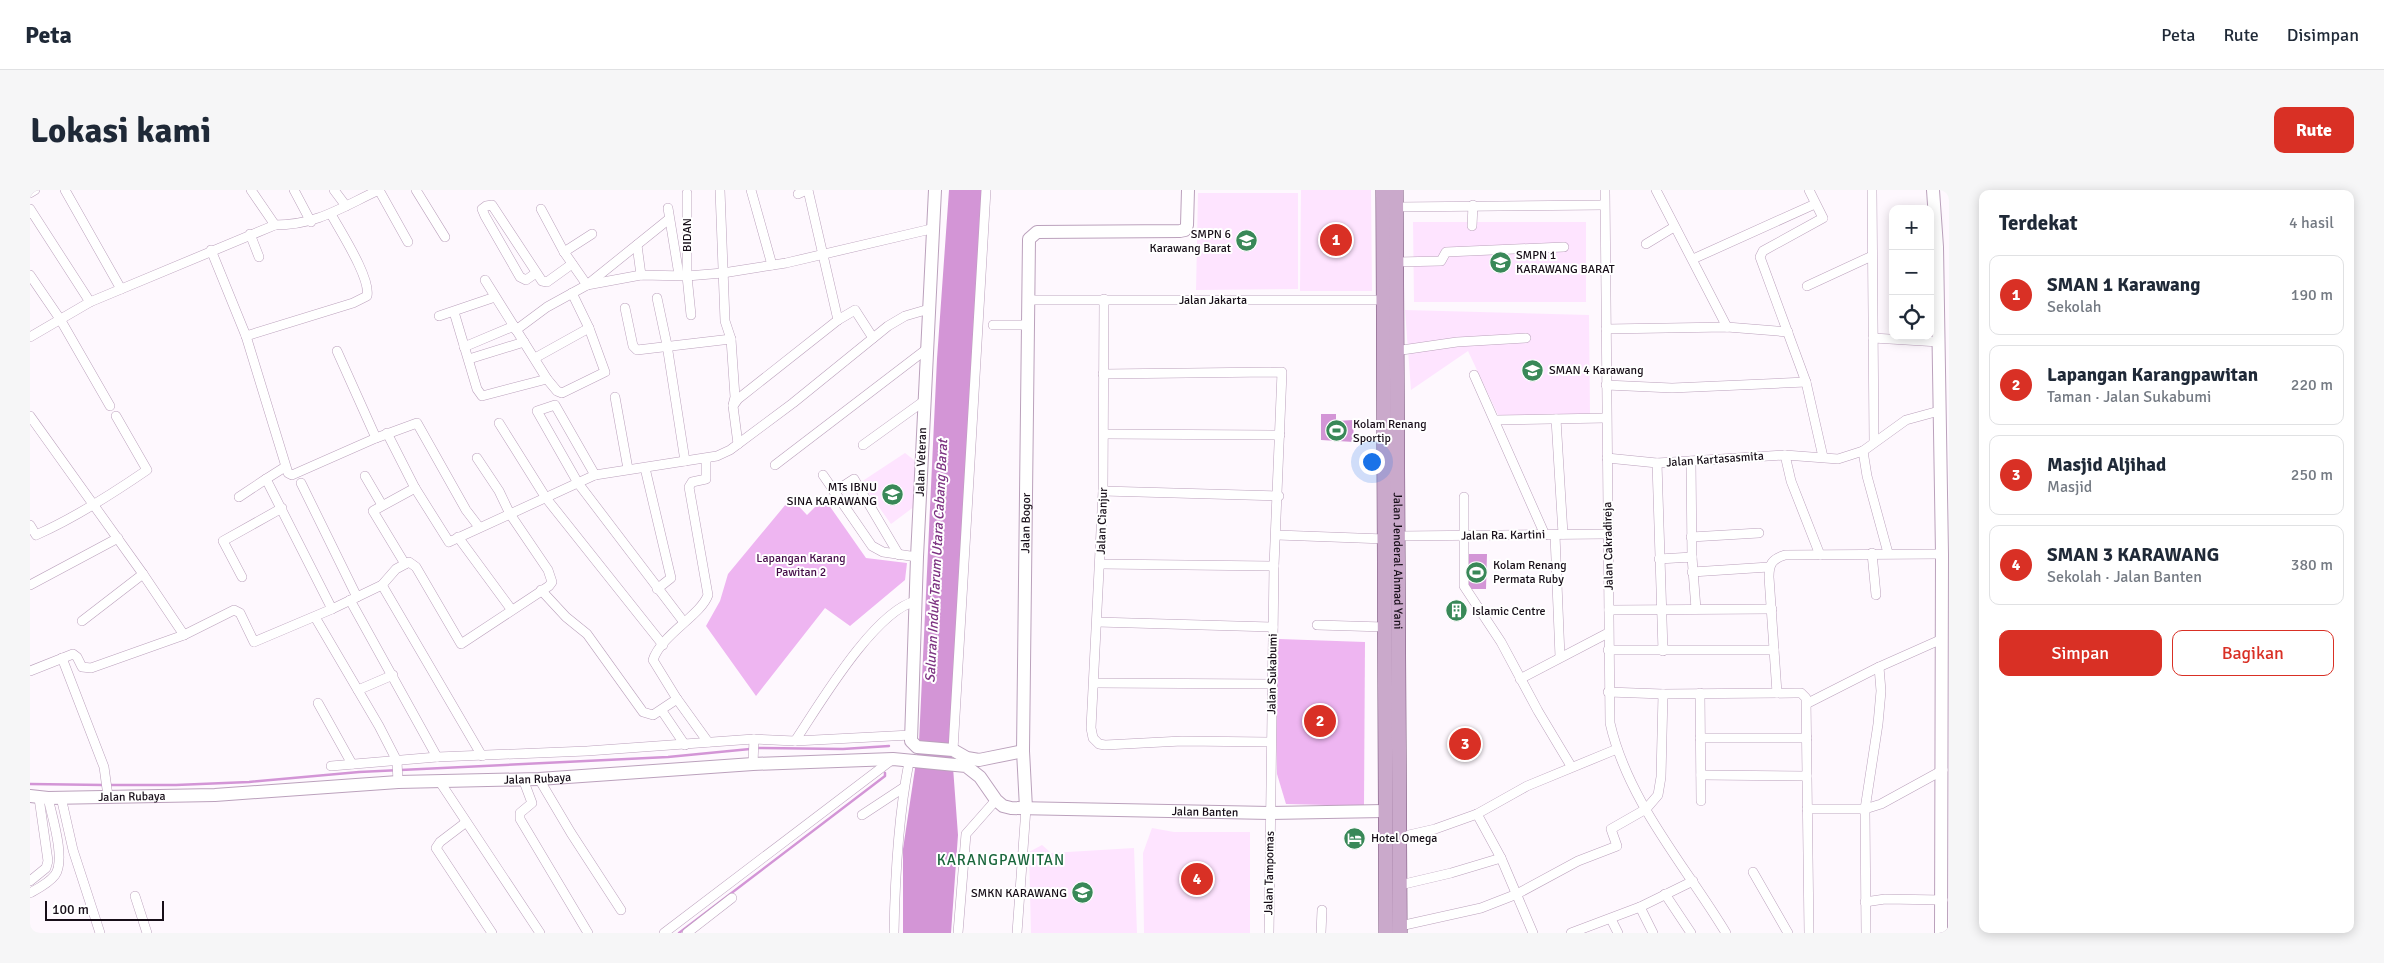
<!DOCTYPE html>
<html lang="id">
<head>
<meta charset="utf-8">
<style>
	body { margin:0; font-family:Signika,sans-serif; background:#f6f6f7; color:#1f2937 }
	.controls { position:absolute; right:15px; top:15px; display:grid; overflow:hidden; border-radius:10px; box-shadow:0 2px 12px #0003 }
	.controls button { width:45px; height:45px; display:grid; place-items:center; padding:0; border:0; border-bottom:1px solid #e0e1e3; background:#fff; color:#1f2937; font:25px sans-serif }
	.scale { position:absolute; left:15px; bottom:12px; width:119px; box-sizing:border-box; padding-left:5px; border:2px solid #170e18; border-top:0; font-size:14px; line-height:18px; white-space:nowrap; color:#170e18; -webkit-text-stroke:4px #fff; paint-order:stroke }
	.you { position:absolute; left:1341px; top:271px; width:18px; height:18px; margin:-12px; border:4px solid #fff; border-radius:50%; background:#1a73e8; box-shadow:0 0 0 8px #1a73e833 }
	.badge { display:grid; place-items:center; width:32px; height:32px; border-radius:50%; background:#d93025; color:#fff; font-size:16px; font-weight:700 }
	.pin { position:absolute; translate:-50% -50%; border:2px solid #fff; box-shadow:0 1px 5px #0006 }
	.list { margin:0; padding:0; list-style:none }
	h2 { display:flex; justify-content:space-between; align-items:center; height:65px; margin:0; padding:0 20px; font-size:21px }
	h2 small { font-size:16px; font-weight:400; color:#747a83 }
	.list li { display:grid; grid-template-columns:32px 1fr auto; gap:15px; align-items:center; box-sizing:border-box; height:80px; margin:0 10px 10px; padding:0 10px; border:1px solid #e0e1e3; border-radius:10px }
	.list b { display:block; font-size:19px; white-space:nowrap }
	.list p { margin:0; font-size:16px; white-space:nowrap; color:#747a83 }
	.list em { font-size:16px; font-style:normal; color:#747a83 }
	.actions { display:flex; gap:10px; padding:15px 20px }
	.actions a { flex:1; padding:11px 0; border:1px solid #d93025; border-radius:10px; text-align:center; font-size:18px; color:#d93025 }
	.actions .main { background:#d93025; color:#fff }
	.icon { flex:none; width:28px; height:28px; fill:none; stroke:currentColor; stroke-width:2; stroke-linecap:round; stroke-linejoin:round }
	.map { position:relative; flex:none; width:1919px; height:743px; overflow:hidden; border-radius:10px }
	header { display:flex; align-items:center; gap:30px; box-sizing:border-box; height:70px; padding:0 25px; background:#fff; border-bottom:1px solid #e0e1e3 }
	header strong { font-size:24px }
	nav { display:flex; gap:28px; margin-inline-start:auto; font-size:18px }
	.intro { display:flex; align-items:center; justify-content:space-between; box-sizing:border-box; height:120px; padding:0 30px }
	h1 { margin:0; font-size:35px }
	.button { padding:12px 22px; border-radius:10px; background:#d93025; color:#fff; font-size:18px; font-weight:700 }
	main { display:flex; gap:30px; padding:0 30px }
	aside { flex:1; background:#fff; border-radius:10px; box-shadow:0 2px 12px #0003 }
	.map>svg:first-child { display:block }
</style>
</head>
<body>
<header>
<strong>Peta</strong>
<nav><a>Peta</a><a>Rute</a><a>Disimpan</a></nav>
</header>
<div class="intro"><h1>Lokasi kami</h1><a class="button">Rute</a></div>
<main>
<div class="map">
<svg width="1919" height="743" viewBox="0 0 1919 743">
	<rect width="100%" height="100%" fill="#fef8fe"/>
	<g fill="#fee4ff">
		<path d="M1271 0H1341L1342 101H1270Z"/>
		<path d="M1168 3H1268V99L1166 100Z"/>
		<path d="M1383 32H1556V112H1384Z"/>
		<path d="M1375 120 1559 125 1560 224 1469 227 1438 161 1381 200Z"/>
		<path d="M875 263 888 273 885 316 861 334 831 292Z"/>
		<path d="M1122 638 1144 642H1220V743H1114L1113 663Z"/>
		<path d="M1012 655 1021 663 1104 658 1107 743H1001L999 662Z"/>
	</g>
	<g fill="#eeb5f1">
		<path d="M761 308 777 325 794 308 836 368 877 373 875 390 820 436 795 418 726 506 676 436 690 411 698 384Z"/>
		<path d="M1249 449 1335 452 1334 616 1256 614 1247 584 1245 477Z"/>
	</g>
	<g fill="#d395d6">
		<path d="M919 0H952L921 550 928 645 921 743H873V659L889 552 907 169Z"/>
		<path d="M1291 224H1306V231L1323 230 1324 252 1291 250Z"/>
		<path d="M1437 364H1457L1456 399H1437Z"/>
	</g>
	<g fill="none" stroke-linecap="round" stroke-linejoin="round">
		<g stroke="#d395d6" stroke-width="2.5">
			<path d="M726 558 813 559 859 556"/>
			<path d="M0 594 74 595"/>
			<path d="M80 595H146L219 592 329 582 638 567 720 559"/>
			<path d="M649 743 855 586V583"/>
		</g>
		<defs>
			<g id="street">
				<path d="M35 0 91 99"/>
				<path d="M221 0 245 35C287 35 312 17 349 0"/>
				<path d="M264 0 281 32"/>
				<path d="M304 0 316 16"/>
				<path d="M349 0 378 52"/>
				<path d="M386 0 415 47"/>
				<path d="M721 0 742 75"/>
				<path d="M778 0 808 130"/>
				<path d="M1575 0 1580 533C1598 612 1655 675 1696 743"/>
				<path d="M1626 0 1697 137"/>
				<path d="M1779 0 1793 28 1733 61 1730 67 1776 192 1793 267"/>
				<path d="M1842 0 1844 252"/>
				<path d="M0 3 5 0"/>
				<path d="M657 3V86L661 125"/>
				<path d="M768 4 777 0"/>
				<path d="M1366 17 1574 15"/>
				<path d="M638 18 649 85"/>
				<path d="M0 19 60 112"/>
				<path d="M511 19 534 62 557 95 611 85 657 86 693 83 756 73 901 39"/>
				<path d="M1442 36 1443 15"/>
				<path d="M220 44 229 67"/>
				<path d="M1616 54 1644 37"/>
				<path d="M607 55 611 85"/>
				<path d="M181 60 216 146 323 113 337 106C341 88 310 41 301 24"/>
				<path d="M534 62 562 44"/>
				<path d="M1663 69 1785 14"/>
				<path d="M1367 72 1411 71 1416 62 1534 57"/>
				<path d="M506 83 496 90 490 87 455 26 452 19 456 16 462 15 512 91 517 92 542 74"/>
				<path d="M0 85 30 129 80 216"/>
				<path d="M455 90 517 189 527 201 532 203 575 182 559 138 542 103"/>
				<path d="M1777 96 1842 66"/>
				<path d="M627 108 637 155 655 271"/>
				<path d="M1074 109 1073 301 1061 538 1063 548 1069 554 1075 555 1152 551 1240 552"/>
				<path d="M999 110H1359"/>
				<path d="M595 118 603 156 607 160 701 149 695 131 690 0"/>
				<path d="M424 122 447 199 452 206 517 189"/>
				<path d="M409 126 465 107"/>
				<path d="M963 135H998"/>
				<path d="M1576 139 1697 137 1758 142"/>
				<path d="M486 140 517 117 557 95 639 29"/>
				<path d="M216 146 258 283 262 285 346 248 387 233 436 320 449 337"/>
				<path d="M0 147 60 112 245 35"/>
				<path d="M1843 148 1909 152"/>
				<path d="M701 149 705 207 703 215"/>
				<path d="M434 157 484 136"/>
				<path d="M307 161 346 248"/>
				<path d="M1365 161 1427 152 1496 148"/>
				<path d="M505 168 559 138"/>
				<path d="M439 169 494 152"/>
				<path d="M1073 184 1252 182 1244 376 1239 743"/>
				<path d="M1444 185 1515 345"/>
				<path d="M1576 195 1642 198 1776 192"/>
				<path d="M585 207 598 279"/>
				<path d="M0 226 113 384 154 445"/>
				<path d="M1526 229 1533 344"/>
				<path d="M1466 230 1576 228"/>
				<path d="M469 233 516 308 633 455"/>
				<path d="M357 243 385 298 419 352 565 285 687 266 700 260 763 213 858 136 875 126 899 119"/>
				<path d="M1074 244 1250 245"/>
				<path d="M708 254 703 216 708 209 808 130 825 120 843 148"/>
				<path d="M833 255 894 211"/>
				<path d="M1833 261 1837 286 1858 363"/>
				<path d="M1755 265 1761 291 1790 365"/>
				<path d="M1577 268 1627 273 1755 265 1808 269 1833 261 1876 230 1909 221"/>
				<path d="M676 269V289L662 292 659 297 678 405C671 425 631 445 623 470L647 509 678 552"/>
				<path d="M1661 271 1662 367"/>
				<path d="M1627 273 1633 461"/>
				<path d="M745 275 898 158"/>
				<path d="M255 277 236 289 302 419"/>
				<path d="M615 278 641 388 627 399"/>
				<path d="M565 285 525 215 507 221 548 293 653 431"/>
				<path d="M793 285 842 356 853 362 887 367"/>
				<path d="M335 286 352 315"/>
				<path d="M271 293 327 407"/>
				<path d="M1073 301 1249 306"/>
				<path d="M804 302 824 289 869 365"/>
				<path d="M209 307 236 289"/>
				<path d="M1434 307V396L1471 452 1508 521 1541 576"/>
				<path d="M0 335 6 345C45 328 82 304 117 280L86 226"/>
				<path d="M1247 345 1355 349"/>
				<path d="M1525 345 1530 467"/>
				<path d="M1368 346 1577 344"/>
				<path d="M428 347 481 419"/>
				<path d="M1661 347 1729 343"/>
				<path d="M1842 363 1846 405"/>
				<path d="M1629 369 1662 367 1666 419"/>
				<path d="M375 374 343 321 385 298"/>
				<path d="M1070 374 1244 376"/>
				<path d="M1662 382 1739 377"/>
				<path d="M212 387 193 351 252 318"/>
				<path d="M0 395 88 348"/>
				<path d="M352 395 452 566"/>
				<path d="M511 400 536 427 557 444 613 522 623 525 647 509"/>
				<path d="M320 410 407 567"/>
				<path d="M1579 420 1742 419"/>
				<path d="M285 427 349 536 367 571 368 592"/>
				<path d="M52 431 113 384"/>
				<path d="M1067 432 1243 437"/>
				<path d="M1287 435 1354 437"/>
				<path d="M1578 460H1744"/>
				<path d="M32 468 74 577 78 606"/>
				<path d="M1849 477 1912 449"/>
				<path d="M0 481 43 464 47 467 52 477 61 478 154 445 204 420 210 423 224 452 302 419 352 395 366 379 379 372 386 377 431 454 519 396 522 392 518 380 480 324 469 301 447 268"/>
				<path d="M1490 489 1578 443"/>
				<path d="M1064 493 1242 494"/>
				<path d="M328 500 363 485"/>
				<path d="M1578 502 1633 504 1765 503H1771L1776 508 1779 743"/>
				<path d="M1670 503 1671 611"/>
				<path d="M1747 503 1739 387C1739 374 1742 369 1755 365L1912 364"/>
				<path d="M288 513 322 574"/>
				<path d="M1778 513 1849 477 1851 501 1848 534 1835 619 1836 743"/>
				<path d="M632 521 655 555"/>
				<path d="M1670 548H1777"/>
				<path d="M765 551C789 515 844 421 886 411"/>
				<path d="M923 560 956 0"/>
				<path d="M723 574 724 549"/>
				<path d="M301 576 407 567 557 561 724 549 765 551 881 545"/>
				<path d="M1671 585 1777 586"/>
				<path d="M493 589 502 613 490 623V629L558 743"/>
				<path d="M509 589 541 643 591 720"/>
				<path d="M410 592 510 743"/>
				<path d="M31 607 43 660 70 743"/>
				<path d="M1777 619H1835L1851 614 1913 580"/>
				<path d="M1447 624 1471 668 1503 743"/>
				<path d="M832 625 873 598"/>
				<path d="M435 633 410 652 406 658 462 743"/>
				<path d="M1370 647 1405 639 1447 624 1497 596 1587 559"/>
				<path d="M1723 682 1758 743"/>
				<path d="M0 691 16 678 18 671 9 608"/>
				<path d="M1370 695 1421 683 1471 668"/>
				<path d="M0 703C9 698 19 693 25 685 36 670 22 626 18 608"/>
				<path d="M1635 704 1661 743"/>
				<path d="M105 706 117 743"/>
				<path d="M1835 712 1855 709 1913 710"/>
				<path d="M1610 717 1623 743"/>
				<path d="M1581 729 1588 743"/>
				<path d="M1370 736 1451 718 1487 704 1548 671 1587 656 1581 639 1616 619 1628 605 1631 587 1633 504"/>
				<path d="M634 743 863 569"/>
				<path d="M657 743 702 708"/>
				<path d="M864 743C865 686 868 628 879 572"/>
				<path d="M928 743 936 644 966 610"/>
				<path d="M987 743 996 618"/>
				<path d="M1291 743 1292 720"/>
				<path d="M1541 743 1610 717 1663 691"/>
			</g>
			<g id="secondary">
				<path d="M905 0 887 367 881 551 887 557 923 560 937 568 949 570 993 561"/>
				<path d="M1903 0 1907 57 1912 364 1911 743"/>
				<path id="s1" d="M0 606 18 608 185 605 368 592 509 589 723 574 863 569 936 576 950 587 966 610 973 616 981 618 1240 623 1354 621"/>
				<path id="s2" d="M996 618 993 561 999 49 1007 42 1150 41 1155 40 1157 35 1158 0"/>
			</g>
			<g id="primary">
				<path d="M1353 0 1356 743"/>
				<path id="s3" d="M1366 0 1370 743"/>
			</g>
		</defs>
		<use href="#street" stroke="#bba1bc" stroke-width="10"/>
		<use href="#secondary" stroke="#bba1bc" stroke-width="14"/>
		<use href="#primary" stroke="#744e76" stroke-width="15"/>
		<use href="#street" stroke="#fff" stroke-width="9"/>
		<use href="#secondary" stroke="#fff" stroke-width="12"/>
		<use href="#primary" stroke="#caa9cb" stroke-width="14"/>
	</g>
	<defs>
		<symbol id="school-disc" viewBox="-11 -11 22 22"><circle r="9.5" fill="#398858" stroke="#fff"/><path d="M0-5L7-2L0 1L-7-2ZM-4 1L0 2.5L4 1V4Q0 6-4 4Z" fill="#fff"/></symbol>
		<symbol id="stadium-disc" viewBox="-11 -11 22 22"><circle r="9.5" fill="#398858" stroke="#fff"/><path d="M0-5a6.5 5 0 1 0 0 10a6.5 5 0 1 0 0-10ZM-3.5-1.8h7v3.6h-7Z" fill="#fff"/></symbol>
		<symbol id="building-disc" viewBox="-11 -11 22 22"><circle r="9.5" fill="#398858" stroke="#fff"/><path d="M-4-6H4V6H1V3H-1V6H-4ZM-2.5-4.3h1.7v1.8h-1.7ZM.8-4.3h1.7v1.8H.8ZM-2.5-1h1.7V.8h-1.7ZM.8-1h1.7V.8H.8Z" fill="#fff"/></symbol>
		<symbol id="hotel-disc" viewBox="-11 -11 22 22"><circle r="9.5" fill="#398858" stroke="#fff"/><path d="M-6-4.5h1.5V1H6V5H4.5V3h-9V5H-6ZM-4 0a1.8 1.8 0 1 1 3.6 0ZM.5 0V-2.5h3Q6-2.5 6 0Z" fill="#fff"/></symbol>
	</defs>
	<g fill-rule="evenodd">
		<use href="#school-disc" x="1204" y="38" width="25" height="25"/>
		<use href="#school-disc" x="1458" y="60" width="25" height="25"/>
		<use href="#school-disc" x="1490" y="168" width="25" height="25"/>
		<use href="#stadium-disc" x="1294" y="228" width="25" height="25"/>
		<use href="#school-disc" x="850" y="292" width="25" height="25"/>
		<use href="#stadium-disc" x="1434" y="370" width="25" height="25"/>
		<use href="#building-disc" x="1414" y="408" width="25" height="25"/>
		<use href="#hotel-disc" x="1312" y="636" width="25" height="25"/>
		<use href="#school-disc" x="1040" y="690" width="25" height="25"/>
	</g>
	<g text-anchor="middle" stroke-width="4" stroke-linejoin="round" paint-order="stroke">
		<g font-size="12" fill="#170e18" stroke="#fff" text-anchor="start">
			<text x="1201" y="48" text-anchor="end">SMPN 6<tspan x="1201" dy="14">Karawang Barat</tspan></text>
			<text x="1486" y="69">SMPN 1<tspan x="1486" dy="14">KARAWANG BARAT</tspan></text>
			<text x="1519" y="184">SMAN 4 Karawang</text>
			<text x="1323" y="238">Kolam Renang<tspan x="1323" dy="14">Sportip</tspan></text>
			<text x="847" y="301" text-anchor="end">MTs IBNU<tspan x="847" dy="14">SINA KARAWANG</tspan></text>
			<text x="1463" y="379">Kolam Renang<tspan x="1463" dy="14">Permata Ruby</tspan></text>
			<text x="1442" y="425">Islamic Centre</text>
			<text x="1341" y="652">Hotel Omega</text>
			<text x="1037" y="707" text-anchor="end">SMKN KARAWANG</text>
		</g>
		<g font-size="12" fill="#170e18" stroke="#fff">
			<text transform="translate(657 45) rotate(-90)" y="4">BIDAN</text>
			<text x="1183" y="114">Jalan Jakarta</text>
			<text transform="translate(1685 269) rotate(-4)" y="4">Jalan Kartasasmita</text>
			<text transform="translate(891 272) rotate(-88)" y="4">Jalan Veteran</text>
			<text transform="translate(1072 331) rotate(-88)" y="4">Jalan Cianjur</text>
			<text dy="4" stroke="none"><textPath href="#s2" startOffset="285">Jalan Bogor</textPath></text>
			<text transform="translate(1473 345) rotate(-1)" y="4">Jalan Ra. Kartini</text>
			<text transform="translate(1578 356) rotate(-91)" y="4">Jalan Cakradireja</text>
			<text dy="4" stroke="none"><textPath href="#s3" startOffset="371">Jalan Jenderal Ahmad Yani</textPath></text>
			<text transform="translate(1242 484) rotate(-89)" y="4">Jalan Sukabumi</text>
			<text dy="4" stroke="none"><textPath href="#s1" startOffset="508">Jalan Rubaya</textPath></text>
			<text dy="4" stroke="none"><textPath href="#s1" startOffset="102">Jalan Rubaya</textPath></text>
			<text dy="4" stroke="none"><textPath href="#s1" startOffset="1195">Jalan Banten</textPath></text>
			<text transform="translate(1239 683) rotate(-89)" y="4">Jalan Tampomas</text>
		</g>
		<g font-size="12" fill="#440c48" stroke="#fff">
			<text x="771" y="372">Lapangan Karang<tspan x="771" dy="14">Pawitan 2</tspan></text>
		</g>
		<g font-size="14" font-style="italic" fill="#7c3281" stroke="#fff">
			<text transform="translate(906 371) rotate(-87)" y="5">Saluran Induk Tarum Utara Cabang Barat</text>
		</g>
		<g font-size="15" letter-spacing="1" fill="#1a663c" stroke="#fff">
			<text x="971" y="675">KARANGPAWITAN</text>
		</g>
	</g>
</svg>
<div class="controls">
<button>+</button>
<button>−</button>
<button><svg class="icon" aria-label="locate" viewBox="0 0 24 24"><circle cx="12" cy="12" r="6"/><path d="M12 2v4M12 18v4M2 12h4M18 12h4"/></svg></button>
</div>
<div class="scale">100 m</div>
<div class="you"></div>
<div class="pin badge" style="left:1306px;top:50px">1</div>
<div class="pin badge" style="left:1290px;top:531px">2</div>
<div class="pin badge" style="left:1435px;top:554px">3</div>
<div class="pin badge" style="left:1167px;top:689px">4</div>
</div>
<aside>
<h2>Terdekat<small>4 hasil</small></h2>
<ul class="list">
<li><span class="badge">1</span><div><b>SMAN 1 Karawang</b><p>Sekolah</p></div><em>190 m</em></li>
<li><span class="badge">2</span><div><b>Lapangan Karangpawitan</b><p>Taman · Jalan Sukabumi</p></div><em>220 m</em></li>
<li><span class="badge">3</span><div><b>Masjid Aljihad</b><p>Masjid</p></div><em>250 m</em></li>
<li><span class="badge">4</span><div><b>SMAN 3 KARAWANG</b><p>Sekolah · Jalan Banten</p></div><em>380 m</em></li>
</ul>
<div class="actions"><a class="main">Simpan</a><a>Bagikan</a></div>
</aside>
</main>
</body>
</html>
